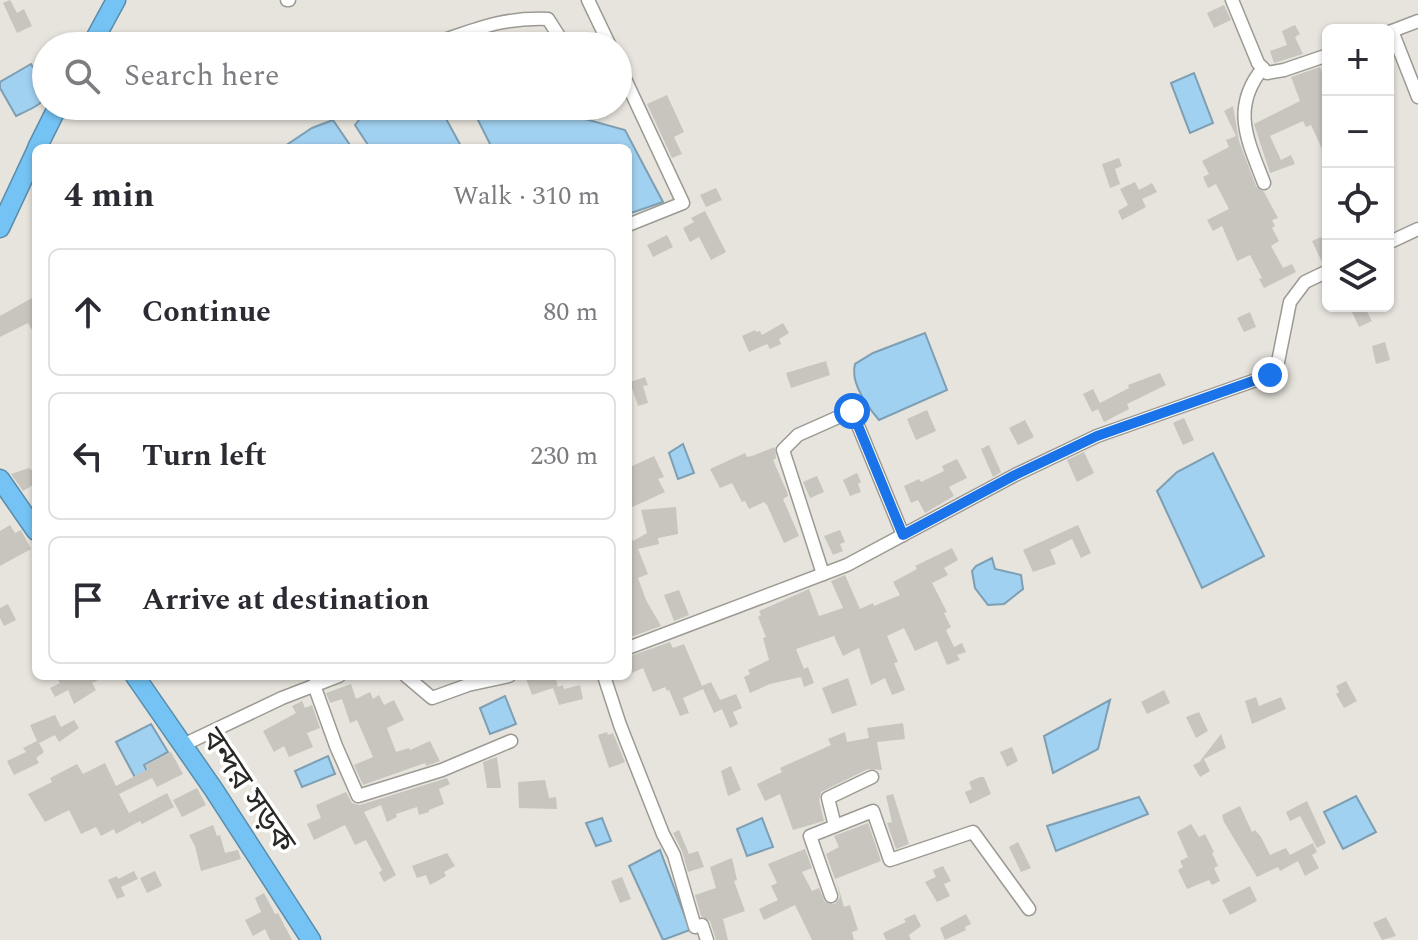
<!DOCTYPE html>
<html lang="en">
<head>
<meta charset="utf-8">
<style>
	body { margin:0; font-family:Spectral,"Noto Sans Bengali",serif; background:#f7f7f7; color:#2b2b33 }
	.controls { position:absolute; right:24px; top:24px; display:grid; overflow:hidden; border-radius:12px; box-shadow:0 2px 6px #0004 }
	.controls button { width:72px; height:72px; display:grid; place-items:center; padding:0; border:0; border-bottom:2px solid #e1e1e2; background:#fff; color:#2b2b33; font:40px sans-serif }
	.stop { position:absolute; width:24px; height:24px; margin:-18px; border:6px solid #1a73e8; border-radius:50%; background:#fff }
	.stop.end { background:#1a73e8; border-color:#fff; box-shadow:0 2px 8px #0008 }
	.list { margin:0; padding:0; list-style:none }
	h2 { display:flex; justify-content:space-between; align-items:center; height:104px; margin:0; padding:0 32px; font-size:34px }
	h2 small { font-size:26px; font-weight:400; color:#7c7c81 }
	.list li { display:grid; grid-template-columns:52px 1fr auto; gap:24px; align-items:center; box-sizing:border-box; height:128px; margin:0 16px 16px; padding:0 16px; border:2px solid #e1e1e2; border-radius:12px }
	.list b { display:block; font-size:30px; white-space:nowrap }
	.list em { font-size:26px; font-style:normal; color:#7c7c81 }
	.icon { flex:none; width:44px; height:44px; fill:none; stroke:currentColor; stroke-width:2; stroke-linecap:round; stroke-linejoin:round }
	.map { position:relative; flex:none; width:1418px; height:940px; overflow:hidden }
	.search { position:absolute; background:#fff; box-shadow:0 2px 6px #0004; left:32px; top:32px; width:600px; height:88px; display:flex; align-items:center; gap:20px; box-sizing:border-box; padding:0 28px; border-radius:44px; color:#7c7c81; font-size:30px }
	.panel { position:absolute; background:#fff; box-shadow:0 2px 6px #0004; left:32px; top:144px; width:600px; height:536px; border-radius:12px }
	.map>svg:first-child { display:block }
</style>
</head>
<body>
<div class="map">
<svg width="1418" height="940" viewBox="0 0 1418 940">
	<rect width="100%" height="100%" fill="#e6e4dc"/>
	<g fill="#a1d1f0" stroke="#7d9eb3" stroke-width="2">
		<path d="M31 64C51 98 53 99 16 116L0 88V82Z"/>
		<path d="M1194 73 1213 123 1190 133 1171 83Z"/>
		<path d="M370 106H439L462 148H370L355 125Z"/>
		<path d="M471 106H564L585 119 625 130 663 202 628 214V148H492Z"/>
		<path d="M333 120 352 148H282L312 128Z"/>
		<path d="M925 333 947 390 879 420C867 406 850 383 855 364L873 353Z"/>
		<path d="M683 444 694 473 678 479 669 453Z"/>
		<path d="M1213 453 1264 556 1202 588 1157 491 1177 472Z"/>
		<path d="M992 558 995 569 1021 575 1023 589 1004 604 988 605 975 588 972 571 976 566Z"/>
		<path d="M505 696 516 724 490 734 480 708Z"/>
		<path d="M1110 700 1098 749 1053 773 1044 736Z"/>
		<path d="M151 724 168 752 144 765 150 777 138 783 116 742Z"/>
		<path d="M328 756 335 774 302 787 295 771Z"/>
		<path d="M1356 796 1376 832 1343 849 1324 812Z"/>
		<path d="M1139 797 1148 814 1056 851 1047 826Z"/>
		<path d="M602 818 611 841 596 846 586 823Z"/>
		<path d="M762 818 773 847 747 856 737 829Z"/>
		<path d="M660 850 690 930 663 940 629 866Z"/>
	</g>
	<g fill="#c7c5bd">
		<path d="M10 0 17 13 24 9 32 26 17 33 3 3Z"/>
		<path d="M1224 5 1231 20 1214 28 1207 13Z"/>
		<path d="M1295 25 1300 34 1295 37 1303 54 1274 63 1270 51 1287 45 1282 31Z"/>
		<path d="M1320 67 1328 87V162L1311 125 1306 127 1303 121 1270 136 1281 160 1291 155 1295 164 1270 173 1254 124 1300 101 1291 77Z"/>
		<path d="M667 95 684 132 674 137 682 154 672 158 647 104Z"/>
		<path d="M1233 106 1239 141 1256 186 1264 192 1278 218 1272 220 1275 226 1272 228 1279 241 1271 246 1283 268 1292 264 1296 272 1264 288 1259 279 1262 278 1250 255 1237 261 1222 226 1213 231 1207 220 1229 209 1216 184 1208 188 1203 177 1209 174 1202 161 1229 147 1226 140 1236 136 1224 111Z"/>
		<path d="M1119 158 1122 166 1115 169 1120 184 1110 188 1102 164Z"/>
		<path d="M1135 182 1139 190 1152 183 1157 192 1142 199 1146 207 1122 220 1118 211 1128 205 1120 189Z"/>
		<path d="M716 188 722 200 706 207 700 195Z"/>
		<path d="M705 211 726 252 711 260 699 237 690 242 683 228 694 222 691 218Z"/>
		<path d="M667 235 673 247 653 257 647 245Z"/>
		<path d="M1321 237 1328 250V262L1323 264 1312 241Z"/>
		<path d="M32 298 36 305 33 310 36 316V337L28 323 0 337V316Z"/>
		<path d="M1364 306 1372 321 1359 327 1352 312Z"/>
		<path d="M1250 312 1256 327 1244 332 1237 318Z"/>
		<path d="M783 323 789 333 779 339 781 344 770 349 767 344 749 352 742 336 755 330 756 332 760 331 762 335Z"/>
		<path d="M1385 342 1390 360 1376 364 1372 346Z"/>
		<path d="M826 361 830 375 791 388 786 373Z"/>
		<path d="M1160 373 1166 385 1127 404 1129 409 1104 422 1098 409 1092 412 1083 394 1093 389 1100 403 1129 388 1128 385Z"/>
		<path d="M645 377 648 385 643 386 648 403 638 406 630 382Z"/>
		<path d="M927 410 936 431 916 440 907 419Z"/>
		<path d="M1184 418 1194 440 1183 445 1173 423Z"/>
		<path d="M1025 420 1034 437 1018 445 1009 428Z"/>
		<path d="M989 445 1001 472 993 477 981 449Z"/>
		<path d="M775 447 776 458 773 460 787 492 788 496 783 499 799 536 784 543 767 505 764 502 749 509 745 501 742 502 732 483 720 488 710 469 745 453 747 457 752 456Z"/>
		<path d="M1084 452 1094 473 1077 482 1067 460Z"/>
		<path d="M654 456 664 477 658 479 665 492 628 509V468Z"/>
		<path d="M957 459 967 478 949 487 954 496 925 513 918 500 911 503 904 486 919 479 921 482 944 471 942 466Z"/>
		<path d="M29 468 36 474V483L23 491 11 474Z"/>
		<path d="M857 473 861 482 858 484 861 492 850 496 843 480Z"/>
		<path d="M817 476 824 492 810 498 803 482Z"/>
		<path d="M676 507 678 534 658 538 659 544 638 549 648 574 638 578 646 600 661 626 628 638V531L633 541 647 533 641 510Z"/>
		<path d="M10 525 15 533 21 530 31 549 0 566V531Z"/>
		<path d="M1078 525 1091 553 1081 558 1072 539 1050 550 1056 564 1033 572 1023 550Z"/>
		<path d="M840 530 845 542 840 544 843 551 833 555 824 536Z"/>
		<path d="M952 548 958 560 944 568 948 575 932 583 947 612 944 613 951 627 946 630 954 647 962 643 966 652 957 655 960 660 947 665 937 641 915 651 904 628 887 636 898 662 894 663 905 690 892 695 885 678 871 685 859 648 843 656 834 636 796 649 804 669 808 667 814 683 804 687 801 677 770 684 750 693 744 677 750 674 748 670 769 660 763 638 766 637 758 617 761 615 759 611 809 589 819 616 843 608 831 581 845 575 860 609 873 603 874 606 900 595 893 582 917 569 915 566Z"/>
		<path d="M679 590 689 615 674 621 664 595Z"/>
		<path d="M8 604 16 620 4 626 0 618V608Z"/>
		<path d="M670 642 673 648 684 644 702 686 711 682 720 700 736 694 742 708 733 712 738 724 730 728 722 709 714 713 703 689 683 698 689 713 680 716 669 690 667 691 665 687 653 692 643 668 632 673 628 657Z"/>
		<path d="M56 676H106L92 683 96 690 74 704 68 690 55 697 50 688 60 683Z"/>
		<path d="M525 676H555L558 687 563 685 564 689 580 685 583 699 559 705 553 688 532 695Z"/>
		<path d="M848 678 857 705 832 714 822 688Z"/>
		<path d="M1346 681 1357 701 1344 708 1336 694 1339 692 1336 686Z"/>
		<path d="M351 684 356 699 370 692 373 699 379 695 384 705 394 700 404 720 387 728 396 752 409 748 410 750 430 741 440 761 426 766 425 763 363 785 354 765 373 757 357 720 350 723 342 699 330 703 326 693Z"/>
		<path d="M1164 690 1170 703 1147 714 1141 702Z"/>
		<path d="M1256 697 1259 706 1281 697 1286 709 1252 724 1245 701Z"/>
		<path d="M302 701 305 708 312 705 320 728 307 733 313 747 289 757 284 746 274 752 263 731 296 713 292 706Z"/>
		<path d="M1199 712 1208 731 1196 738 1186 717Z"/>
		<path d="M55 715 61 727 74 720 79 728 59 742 55 735 39 743 44 752 36 758 39 763 14 775 7 761 26 752 23 748 37 741 30 725Z"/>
		<path d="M903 723 905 739 877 742 882 770 868 769 821 792 819 800 824 821 793 830 780 794 765 801 757 784 782 772 780 768 831 745 828 739 845 732 847 742 869 738 867 728Z"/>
		<path d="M607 732 608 735 613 733 625 762 609 768 598 735Z"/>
		<path d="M1221 734 1226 748 1204 759 1210 771 1200 777 1193 765 1203 760 1200 761Z"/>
		<path d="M1012 747 1018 761 1007 767 1000 752Z"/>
		<path d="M171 752 183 774 157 787 152 778 119 794 129 813 167 793 174 807 142 824 140 821 116 834 114 829 101 836 96 827 81 834 69 810 45 822 28 794 52 782 50 778 77 764 83 774 105 763 116 786 148 769 145 765Z"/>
		<path d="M497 757 501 788H487L483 762Z"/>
		<path d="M731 766 741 790 728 796 721 771Z"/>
		<path d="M980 777H984L991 794 970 804 965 792 972 789 969 782Z"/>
		<path d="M447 778 450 784 439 789 444 804 429 810V812L419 815 417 807 396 814 397 817 387 822 381 805 364 812 396 875 384 882 379 873 382 870 366 840 355 845 345 825 314 840 307 824 321 818 316 805 346 792 352 803 360 805Z"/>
		<path d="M545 780 549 798 556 797 557 809 519 808 518 782Z"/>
		<path d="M197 788 206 805 182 817 173 800Z"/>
		<path d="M893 794 909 844 896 849 887 823 892 822 886 796Z"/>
		<path d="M1307 801 1326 843 1317 848 1300 816 1290 821 1286 812Z"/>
		<path d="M1240 806 1252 832 1255 830 1261 837 1270 855 1286 848 1290 855 1313 843 1317 852 1312 855 1319 868 1305 876 1298 861 1280 871 1278 867 1257 877 1224 822 1222 815Z"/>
		<path d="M868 823 881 861 835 879 826 854 839 847 834 836Z"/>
		<path d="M1191 824 1199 837 1205 834 1214 852 1212 853 1218 866 1214 868 1220 881 1212 885 1209 880 1187 889 1178 870 1183 867 1180 861 1188 857 1177 832Z"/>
		<path d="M213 825 217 836 220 835 225 853 238 850 241 859 201 871 195 846 189 835Z"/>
		<path d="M679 830 689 854 698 851 704 867 688 872 682 851 673 833Z"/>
		<path d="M1018 842 1031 868 1021 872 1009 847Z"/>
		<path d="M805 849 812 868 802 872 812 891 819 888 825 902 835 904 840 897 836 879 844 907 850 905 858 930 852 932 854 940H812L795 905 764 920 759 909 778 900 771 886 777 883 768 864Z"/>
		<path d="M447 853 455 866 444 872 446 876 430 885 426 875 417 878 412 866Z"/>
		<path d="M732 858 737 880 734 881 745 911 723 919 728 940H716L710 921 701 916 695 895 716 888 710 867Z"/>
		<path d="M943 866 951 881 944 884 950 896 937 902 925 882 936 877 933 870Z"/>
		<path d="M134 871 138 879 121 887 125 896 117 899 108 880 117 876 118 879Z"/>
		<path d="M155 871 162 886 147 893 140 878Z"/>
		<path d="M622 877 631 899 620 903 611 881Z"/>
		<path d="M1250 886 1257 901 1230 915 1222 900Z"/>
		<path d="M264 893 275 914 278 913 292 940H270L265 929 253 936 245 920 261 912 255 898Z"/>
		<path d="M915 914 921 926 909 935 911 940H886L883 933 906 922 904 919Z"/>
		<path d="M966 914 971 924 965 927 966 930 945 940 940 928Z"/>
		<path d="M1386 917 1396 936 1382 940 1373 923Z"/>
	</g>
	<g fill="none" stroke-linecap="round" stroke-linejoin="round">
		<defs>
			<g id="minor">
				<path d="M287 0H289"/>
				<path d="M588 0 610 46"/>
				<path d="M1232 0 1258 63 1267 73 1284 70 1328 55"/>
				<path d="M1392 31 1418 21"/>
				<path d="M1388 33 1392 31 1418 97"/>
				<path d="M427 46C472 31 499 17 548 19L564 44 572 46"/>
				<path d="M618 64 683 203 628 225"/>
				<path d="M1263 68C1230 108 1248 141 1264 183"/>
				<path d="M1388 243 1418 229"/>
				<path d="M823 574 783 450 798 435 852 411 903 535"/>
				<path d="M628 648 847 565 1015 475 1097 436 1270 375 1277 367 1290 302 1305 282 1328 271"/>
				<path d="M406 676 432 698 468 685 509 676"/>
				<path d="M604 676 620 725 663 834 674 855 695 927 702 925 707 940"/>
				<path d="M314 685 336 746 358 796 442 770 511 741"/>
				<path d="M183 745 282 698 339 676"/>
				<path d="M835 826 828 798 872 777"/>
				<path d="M831 896 810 836 873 811 890 860 973 832 1029 909"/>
			</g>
			<g id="highway">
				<path d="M91 46 116 0"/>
				<path d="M37 148 58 106"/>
				<path d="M0 228 36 151"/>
				<path d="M0 479 36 531"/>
				<path d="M135 676 214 790 311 940"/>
			</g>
		</defs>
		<use href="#minor" stroke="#9c9a93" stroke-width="15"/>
		<use href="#highway" stroke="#5a8dac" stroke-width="21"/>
		<use href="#minor" stroke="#fff" stroke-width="12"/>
		<use href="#highway" stroke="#74c3f4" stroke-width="18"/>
	</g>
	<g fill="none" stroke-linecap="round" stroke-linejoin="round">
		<path stroke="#1a73e8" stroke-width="10" d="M852 411 903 535 1015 475 1097 436 1270 375"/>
	</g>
	<g text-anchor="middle" stroke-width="7" stroke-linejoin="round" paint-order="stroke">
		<g font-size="32" fill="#292825" stroke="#fff">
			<text transform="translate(249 790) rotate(56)" y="11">বন্দর সড়ক</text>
		</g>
	</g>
</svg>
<div class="controls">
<button>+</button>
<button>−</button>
<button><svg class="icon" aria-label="locate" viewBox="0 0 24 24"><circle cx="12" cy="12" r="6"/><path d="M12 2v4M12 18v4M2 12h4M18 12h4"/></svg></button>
<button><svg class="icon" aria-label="layers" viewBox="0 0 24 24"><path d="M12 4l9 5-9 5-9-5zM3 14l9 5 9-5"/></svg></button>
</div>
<div class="stop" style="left:852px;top:411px"></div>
<div class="stop end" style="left:1270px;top:375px"></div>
<div class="search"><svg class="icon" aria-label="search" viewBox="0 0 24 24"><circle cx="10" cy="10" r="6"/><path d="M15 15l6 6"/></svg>Search here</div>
<section class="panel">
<h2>4 min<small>Walk · 310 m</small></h2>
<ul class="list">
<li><svg class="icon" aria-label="ahead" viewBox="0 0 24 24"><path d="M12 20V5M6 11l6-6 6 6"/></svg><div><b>Continue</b></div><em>80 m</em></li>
<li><svg class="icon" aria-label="left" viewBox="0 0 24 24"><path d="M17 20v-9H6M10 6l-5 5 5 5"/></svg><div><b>Turn left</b></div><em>230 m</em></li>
<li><svg class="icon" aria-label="arrive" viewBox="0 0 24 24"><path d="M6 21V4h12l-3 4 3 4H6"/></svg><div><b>Arrive at destination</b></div></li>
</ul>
</section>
</div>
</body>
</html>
